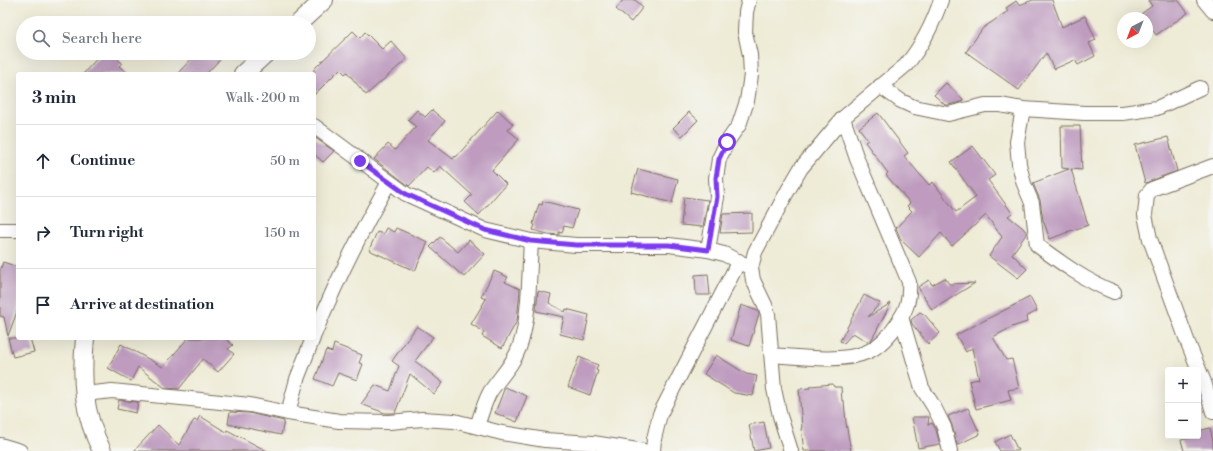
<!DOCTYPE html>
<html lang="en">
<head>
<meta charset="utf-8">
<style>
	body { margin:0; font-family:"Libre Bodoni",serif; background:#f2f2f3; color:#1f2937 }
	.controls { position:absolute; right:12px; bottom:12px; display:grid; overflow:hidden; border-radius:4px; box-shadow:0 4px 16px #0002 }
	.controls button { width:36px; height:36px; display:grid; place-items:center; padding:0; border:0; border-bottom:1px solid #e0e1e3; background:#fff; color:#1f2937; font:20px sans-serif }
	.compass { position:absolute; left:1117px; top:12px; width:36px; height:36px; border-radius:50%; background:#fff; box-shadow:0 4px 16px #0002; rotate:222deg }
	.stop { position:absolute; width:12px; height:12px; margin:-9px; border:3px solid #7c3aed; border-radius:50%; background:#fff }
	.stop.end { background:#7c3aed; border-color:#fff; box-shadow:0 1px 4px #0008 }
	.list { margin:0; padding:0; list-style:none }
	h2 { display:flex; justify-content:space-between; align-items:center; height:52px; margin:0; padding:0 16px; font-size:17px }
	h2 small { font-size:13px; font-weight:400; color:#747a83 }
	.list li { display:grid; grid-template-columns:26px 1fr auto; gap:12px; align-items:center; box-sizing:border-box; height:72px; padding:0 16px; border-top:1px solid #e0e1e3 }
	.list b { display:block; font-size:15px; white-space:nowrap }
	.list em { font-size:13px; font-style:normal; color:#747a83 }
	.icon { flex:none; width:22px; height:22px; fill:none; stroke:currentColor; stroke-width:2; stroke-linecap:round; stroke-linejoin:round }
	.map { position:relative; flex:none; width:1213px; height:451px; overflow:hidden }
	.search { position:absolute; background:#fff; box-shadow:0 4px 16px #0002; left:16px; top:16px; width:300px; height:44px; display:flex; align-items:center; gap:10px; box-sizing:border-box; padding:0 14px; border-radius:22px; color:#747a83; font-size:15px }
	.panel { position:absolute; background:#fff; box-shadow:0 4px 16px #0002; left:16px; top:72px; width:300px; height:268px; border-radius:4px }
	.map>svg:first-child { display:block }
</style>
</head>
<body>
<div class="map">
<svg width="1213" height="451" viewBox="0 0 1213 451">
	<rect width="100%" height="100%" fill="#f6f6f2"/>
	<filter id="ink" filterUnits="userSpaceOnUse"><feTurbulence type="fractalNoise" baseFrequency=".025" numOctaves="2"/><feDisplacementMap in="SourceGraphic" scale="8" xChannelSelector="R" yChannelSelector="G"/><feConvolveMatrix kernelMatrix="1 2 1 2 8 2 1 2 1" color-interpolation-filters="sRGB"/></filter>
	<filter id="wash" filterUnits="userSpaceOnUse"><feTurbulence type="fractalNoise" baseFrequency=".012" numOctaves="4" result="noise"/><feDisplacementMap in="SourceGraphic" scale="16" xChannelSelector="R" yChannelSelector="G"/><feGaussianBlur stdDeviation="0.9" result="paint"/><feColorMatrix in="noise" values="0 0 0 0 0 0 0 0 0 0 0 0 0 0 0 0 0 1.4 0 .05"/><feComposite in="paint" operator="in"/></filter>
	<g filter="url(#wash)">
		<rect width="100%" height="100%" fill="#eeebd6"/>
		<g id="blocks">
			<g fill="#be9bbf">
				<path d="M623 0H635L643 7 631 22 616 9Z"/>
				<path d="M1033 0H1052L1062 27 1085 16 1096 40 1089 43 1095 56 1078 65 1075 60 1054 69 1046 53 1019 90 966 52 983 28 1008 11 1006 8 1016 1 1019 5Z"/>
				<path d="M1148 0H1178L1188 13 1156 35 1147 22V18H1144L1141 14 1152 6Z"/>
				<path d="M353 31 360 38 365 32 382 49 391 41 407 59 366 95 347 72 345 74 340 69 314 95V69Z"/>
				<path d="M102 53H111L122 63 119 66 128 74H83Z"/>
				<path d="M197 53H226L206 74H177Z"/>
				<path d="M946 83 963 99 961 102 948 105H945L934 95Z"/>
				<path d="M417 110 425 117 432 110 445 121 428 140 453 159 455 156 456 157 498 110 513 124 508 130 519 139 492 170 506 184 479 215 465 202 472 195 440 166 434 173 427 167 409 186 374 159 388 144 395 150 416 127 408 120Z"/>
				<path d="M689 112 698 120 682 136 673 128Z"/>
				<path d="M878 113 908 153 904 156 929 185 933 182 956 212 976 197 951 162 973 146 995 175 988 180 1012 213 1008 216 1023 228 1027 233 1012 254 1027 269 1018 278 989 256 1002 237 986 215 952 246 941 233 919 257 901 240 896 228 912 211 907 206 910 203 886 175 888 173 865 142 868 140 859 128Z"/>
				<path d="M1061 126H1080L1082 170 1071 169 1088 225 1067 232H1068L1050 239 1043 220 1040 200 1033 183 1069 169 1062 168Z"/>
				<path d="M314 137 334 151 323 162 314 154Z"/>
				<path d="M1168 137 1177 171 1145 183 1135 145Z"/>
				<path d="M638 169 678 179 672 203 631 192Z"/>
				<path d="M684 197 708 200 703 227 681 225Z"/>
				<path d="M543 201 578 210 572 228 564 226 562 233 559 232V235L548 234 533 230 535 225 533 224 539 204 542 205Z"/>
				<path d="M752 213V232L720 233 723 214Z"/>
				<path d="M386 228 394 232 396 228 428 242 415 271 369 250 377 232 383 234Z"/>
				<path d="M440 237 458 252 469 240 485 254 464 277 430 247Z"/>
				<path d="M3 262 18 267V309L8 336 4 317 0 316V271Z"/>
				<path d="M494 271 508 277 505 282 520 289 517 321 502 348 482 336 484 332 471 324 486 299 481 297Z"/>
				<path d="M708 274 710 295H696L695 275Z"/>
				<path d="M945 278 949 284 975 283 932 310 918 287 929 280 932 285Z"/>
				<path d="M538 291 551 294 549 303 565 312 566 309 589 315 584 340 560 334 564 317 536 311Z"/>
				<path d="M864 295 880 303 868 317 891 303 872 339 868 342 853 333 844 343 840 341Z"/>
				<path d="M1030 297 1037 311 1026 317 1027 322 1012 327 993 337 1006 360 1012 359 1019 388 1008 390 1011 400 976 409 969 381 979 379 972 348 966 352 956 335Z"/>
				<path d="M741 305 758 311 759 314 749 346 731 340Z"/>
				<path d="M920 312 925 315 940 333 928 344 912 324 911 320Z"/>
				<path d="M417 326 433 337 415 361 443 383 434 394 410 374 395 413H385L361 404 375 385 390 391 399 366 392 361Z"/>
				<path d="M8 338H30L34 352 13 357Z"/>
				<path d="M188 338H225L233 345 228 349 234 354 218 372 203 359 179 389 165 388 138 367 131 381 108 368 121 344 163 367Z"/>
				<path d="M334 344 362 355 359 363 363 364 357 380 338 373 332 386 315 379 326 350 332 352Z"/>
				<path d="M716 355 746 374 757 376 753 396 734 393 704 374Z"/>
				<path d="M579 357 598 365 596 370 598 371 590 395 568 387Z"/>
				<path d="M833 384 834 387H841L842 401H844L846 423 851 451H804L801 428H802L799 389 810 388V386Z"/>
				<path d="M505 387 527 396 517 422 495 413Z"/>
				<path d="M119 400 138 402 136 413 117 409Z"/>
				<path d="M968 408 980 434 957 445 952 425 948 416Z"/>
				<path d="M230 412 249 413 284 421 281 435 228 424Z"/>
				<path d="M200 416 226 432 227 430 267 451H134L158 425 179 445 194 420 197 421Z"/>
				<path d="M912 417H929L928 425 932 423 936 430 940 444 918 448Z"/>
				<path d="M764 422 769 448 754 451 749 425Z"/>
				<path d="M1210 428 1213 441V451H1184L1181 440 1190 438 1189 436H1198V431Z"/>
				<path d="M1010 434 1018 451H1000L995 442Z"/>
			</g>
		</g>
	</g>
	<g filter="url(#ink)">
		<use href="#blocks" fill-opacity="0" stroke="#7a6e5e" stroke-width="1"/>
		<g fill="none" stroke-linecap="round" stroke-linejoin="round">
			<defs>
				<g id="minor">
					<path d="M1204 0 1213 11"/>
					<path d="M880 86 901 101 914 107 948 114 985 105H1000L1023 109 1084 113H1123L1157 108 1200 88"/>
					<path d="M1023 109 1017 142 1019 164 1024 184 1032 203 1037 245C1061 263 1086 281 1114 292"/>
					<path d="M314 126 406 194 485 230 531 241 576 245H669L708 250 724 254 751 268"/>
					<path d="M1213 166 1152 189 1147 195 1145 215 1150 239 1188 343 1204 382 1213 412"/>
					<path d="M0 230H18"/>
					<path d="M708 250 717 197 716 178 719 159 727 142 739 125 747 101 751 75 750 55 745 32 746 12 749 0"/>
					<path d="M901 317 922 388 934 407 944 427 950 451"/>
					<path d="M314 335C336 282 361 231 389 182"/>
					<path d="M772 355C799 357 843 363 867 352 879 347 891 334 898 323 907 308 910 300 909 282L857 159 843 118"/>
					<path d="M84 394 112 391 250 405 288 413 339 421 389 422 422 419 454 421 502 433 545 440 593 443 644 451"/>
					<path d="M288 413 297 379 313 338"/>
					<path d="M477 426C481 415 484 403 490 392 500 377 513 365 519 348 530 319 529 273 531 241"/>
					<path d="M0 445 20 451"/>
					<path d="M653 451 654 439 660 414 739 261"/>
					<path d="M791 451 780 416 774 389 768 314 765 305 753 280 751 268 755 252 787 192 801 168 843 118 906 65C922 46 933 24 941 0"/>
				</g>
				<g id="tertiary">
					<path d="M299 23 324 0"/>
					<path d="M243 74 266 53"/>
					<path d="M85 338C81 380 83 413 102 451"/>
				</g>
			</defs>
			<use href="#minor" stroke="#7a6e5e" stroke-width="16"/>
			<use href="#tertiary" stroke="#7a6e5e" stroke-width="20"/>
			<use href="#minor" stroke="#fff" stroke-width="14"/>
			<use href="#tertiary" stroke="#fff" stroke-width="18"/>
		</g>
	</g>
	<g fill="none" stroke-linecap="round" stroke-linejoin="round" filter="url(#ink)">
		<path stroke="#7c3aed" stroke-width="5" d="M360 161 406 194 485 230 531 241 576 245H669L708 250 717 197 716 178 719 159 727 142"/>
	</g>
</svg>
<div class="controls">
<button>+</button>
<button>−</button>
</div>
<svg class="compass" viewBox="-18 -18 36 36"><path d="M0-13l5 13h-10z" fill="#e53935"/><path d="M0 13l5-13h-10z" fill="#747a83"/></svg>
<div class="stop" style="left:727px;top:142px"></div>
<div class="stop end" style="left:360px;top:161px"></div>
<div class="search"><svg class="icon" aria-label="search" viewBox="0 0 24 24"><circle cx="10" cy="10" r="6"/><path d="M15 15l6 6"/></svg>Search here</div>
<section class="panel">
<h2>3 min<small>Walk · 200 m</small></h2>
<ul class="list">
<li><svg class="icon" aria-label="ahead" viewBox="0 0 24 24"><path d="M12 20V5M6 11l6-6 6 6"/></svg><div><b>Continue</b></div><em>50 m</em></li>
<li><svg class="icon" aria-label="right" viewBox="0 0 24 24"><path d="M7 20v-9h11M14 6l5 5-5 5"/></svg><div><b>Turn right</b></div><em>150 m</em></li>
<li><svg class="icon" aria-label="arrive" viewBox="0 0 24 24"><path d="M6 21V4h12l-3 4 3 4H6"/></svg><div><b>Arrive at destination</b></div></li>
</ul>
</section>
</div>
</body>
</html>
